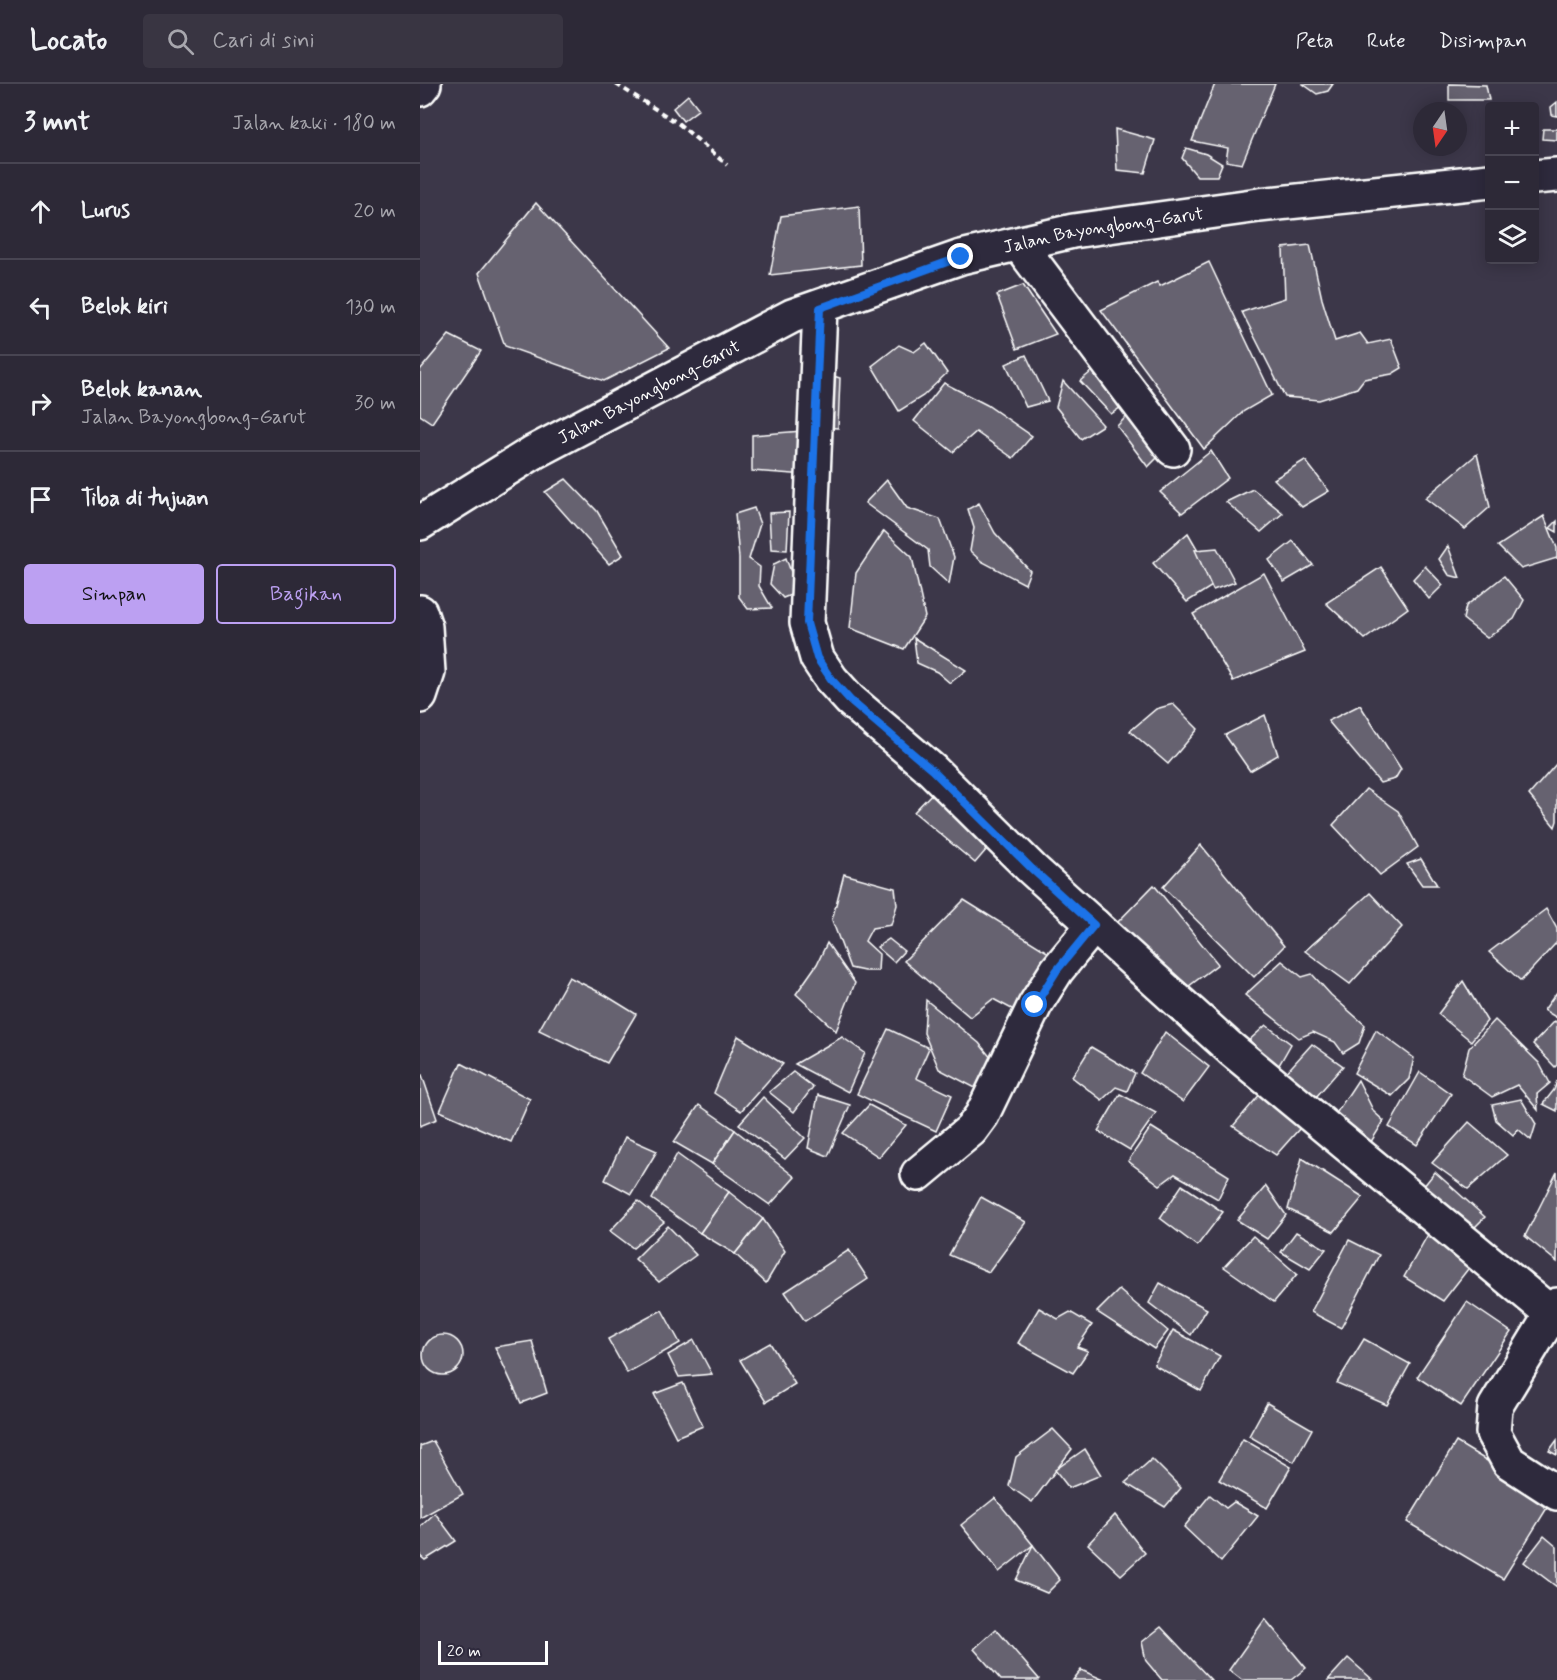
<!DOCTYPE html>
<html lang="id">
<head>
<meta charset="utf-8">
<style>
	body { margin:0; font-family:Mynerve,sans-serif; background:#393542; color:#f1f3f6 }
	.controls { position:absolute; right:18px; top:18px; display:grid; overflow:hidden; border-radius:6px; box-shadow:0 3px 15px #0003 }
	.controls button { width:54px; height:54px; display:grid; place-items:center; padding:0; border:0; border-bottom:2px solid #484552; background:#2d2937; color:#f1f3f6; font:30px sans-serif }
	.compass { position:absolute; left:993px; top:18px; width:54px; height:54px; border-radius:50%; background:#2d2937; box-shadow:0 3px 15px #0003; rotate:193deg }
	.scale { position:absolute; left:18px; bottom:15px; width:110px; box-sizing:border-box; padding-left:6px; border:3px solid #fff; border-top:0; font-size:16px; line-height:21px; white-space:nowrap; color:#fff; -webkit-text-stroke:4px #2f2a3d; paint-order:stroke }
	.stop { position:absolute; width:18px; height:18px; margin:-14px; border:4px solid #1a73e8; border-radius:50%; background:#fff }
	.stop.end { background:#1a73e8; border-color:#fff; box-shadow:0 2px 6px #0008 }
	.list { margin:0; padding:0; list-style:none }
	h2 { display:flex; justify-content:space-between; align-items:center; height:78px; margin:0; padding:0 24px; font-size:26px }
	h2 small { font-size:20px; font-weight:400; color:#a7a6ad }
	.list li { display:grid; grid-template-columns:39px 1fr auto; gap:18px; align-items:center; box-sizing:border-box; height:96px; padding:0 24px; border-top:2px solid #484552 }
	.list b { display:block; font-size:22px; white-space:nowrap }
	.list p { margin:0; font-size:20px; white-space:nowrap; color:#a7a6ad }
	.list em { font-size:20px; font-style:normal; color:#a7a6ad }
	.actions { display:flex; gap:12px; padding:18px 24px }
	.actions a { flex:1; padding:14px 0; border:2px solid #bca0f2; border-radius:6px; text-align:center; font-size:21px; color:#bca0f2 }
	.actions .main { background:#bca0f2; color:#111 }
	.icon { flex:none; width:33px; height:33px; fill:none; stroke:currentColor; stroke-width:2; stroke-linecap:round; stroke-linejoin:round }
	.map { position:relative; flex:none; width:1137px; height:1596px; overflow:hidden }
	header { display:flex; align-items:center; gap:36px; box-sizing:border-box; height:84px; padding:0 30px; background:#2d2937; border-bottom:2px solid #484552 }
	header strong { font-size:28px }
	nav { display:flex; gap:33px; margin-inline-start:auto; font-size:21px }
	.search { width:420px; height:54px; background:#393542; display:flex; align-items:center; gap:15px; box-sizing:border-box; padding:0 21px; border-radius:6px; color:#a7a6ad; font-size:22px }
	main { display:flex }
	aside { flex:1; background:#2d2937 }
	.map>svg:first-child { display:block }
</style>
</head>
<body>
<header>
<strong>Locato</strong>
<div class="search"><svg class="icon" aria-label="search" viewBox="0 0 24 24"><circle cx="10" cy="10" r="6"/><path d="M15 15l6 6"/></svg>Cari di sini</div>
<nav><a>Peta</a><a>Rute</a><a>Disimpan</a></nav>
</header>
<main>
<aside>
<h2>3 mnt<small>Jalan kaki · 180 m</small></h2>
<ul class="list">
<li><svg class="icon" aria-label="ahead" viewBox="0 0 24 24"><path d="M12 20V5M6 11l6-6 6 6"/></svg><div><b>Lurus</b></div><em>20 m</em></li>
<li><svg class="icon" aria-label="left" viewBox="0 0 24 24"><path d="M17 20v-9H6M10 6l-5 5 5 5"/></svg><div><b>Belok kiri</b></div><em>130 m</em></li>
<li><svg class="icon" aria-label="right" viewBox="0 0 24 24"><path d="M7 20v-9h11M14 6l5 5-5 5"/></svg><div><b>Belok kanan</b><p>Jalan Bayongbong-Garut</p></div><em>30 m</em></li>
<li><svg class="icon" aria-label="arrive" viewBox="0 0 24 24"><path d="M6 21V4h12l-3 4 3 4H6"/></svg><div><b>Tiba di tujuan</b></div></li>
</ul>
<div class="actions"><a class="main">Simpan</a><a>Bagikan</a></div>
</aside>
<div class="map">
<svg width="1137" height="1596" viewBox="0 0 1137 1596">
	<rect width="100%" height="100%" fill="#3c3749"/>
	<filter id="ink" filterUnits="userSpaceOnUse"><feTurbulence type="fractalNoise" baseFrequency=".0167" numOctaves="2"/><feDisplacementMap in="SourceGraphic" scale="12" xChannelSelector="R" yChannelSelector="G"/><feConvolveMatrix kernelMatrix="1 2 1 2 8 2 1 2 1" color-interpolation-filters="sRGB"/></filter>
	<g filter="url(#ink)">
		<g fill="#666270" stroke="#fff" stroke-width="1.5">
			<path d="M795 0H855L822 80 806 77 808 64 772 57Z"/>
			<path d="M883 0H913L908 7 897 10Z"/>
			<path d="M1029 0 1066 1 1069 16H1029Z"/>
			<path d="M268 11 279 25 263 37 253 24Z"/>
			<path d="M1137 18V32L1132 31 1131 23Z"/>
			<path d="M695 45 735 56 725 89 697 86Z"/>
			<path d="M1123 45H1137V56L1122 55Z"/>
			<path d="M766 64 786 70 802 80 797 92H777L762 74Z"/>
			<path d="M116 119 249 264 184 297 85 262 59 189Z"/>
			<path d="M439 122 441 181 350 191 361 132Z"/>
			<path d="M890 161 902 215 915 257 940 249 948 260 971 255 982 284 972 290 944 295 937 304 899 316 865 313 822 228 865 214 863 164Z"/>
			<path d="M789 178 852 311 824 327 784 365 681 226 737 198 740 202Z"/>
			<path d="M603 201 636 250 597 265 577 211Z"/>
			<path d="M29 251 61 267 12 339 0 331V286Z"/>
			<path d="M506 259 527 289 503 312 479 327 452 282 479 261 494 268Z"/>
			<path d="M606 271 628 317 606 323 586 280Z"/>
			<path d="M681 280 707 319 691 330 660 297Z"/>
			<path d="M404 289 420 294 418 344 400 343Z"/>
			<path d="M643 297 683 341 661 355 636 323Z"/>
			<path d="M524 299 567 321 612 352 593 374 556 348 533 368 494 337Z"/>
			<path d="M715 324 744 367 728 383 697 342Z"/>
			<path d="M382 347 387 391 332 387V351Z"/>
			<path d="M791 367 808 394 762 429 740 408Z"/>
			<path d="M1057 370 1070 423 1045 445 1005 414Z"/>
			<path d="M885 376 909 407 882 423 854 395Z"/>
			<path d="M146 395 177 427 203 471 189 480 125 408Z"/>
			<path d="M467 396 487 424 520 435 534 473 529 500 510 483 508 466 445 419Z"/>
			<path d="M833 405 863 429 841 448 806 418Z"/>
			<path d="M559 419 575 449 610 487 605 500 561 477 550 467 554 444 548 425Z"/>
			<path d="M334 424 340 440 329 475 340 483 339 502 352 524 328 525 319 513V474L315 430Z"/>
			<path d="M369 428 367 466 351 465 349 429Z"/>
			<path d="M1124 432 1137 464V474L1101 485 1078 462Z"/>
			<path d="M1137 437V448L1130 444Z"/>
			<path d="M464 447 492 473 505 533 484 565 430 544 436 489Z"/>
			<path d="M768 449 797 499 767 518 733 479Z"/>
			<path d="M873 457 893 481 864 498 849 476Z"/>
			<path d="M1028 462 1040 494 1029 491 1019 475Z"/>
			<path d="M797 464 815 498 793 506 775 466Z"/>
			<path d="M366 474 378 508 363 514 350 500 354 480Z"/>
			<path d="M1005 482 1023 501 1009 515 993 495Z"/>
			<path d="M961 483 988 524 945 555 906 519Z"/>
			<path d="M844 489 885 568 813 597 773 530Z"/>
			<path d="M1084 492 1104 516 1094 535 1067 554 1043 535 1046 522Z"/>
			<path d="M494 554 546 586 530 599 517 588 497 579Z"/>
			<path d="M753 620 778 645 748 680 710 647 736 625Z"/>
			<path d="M940 621 981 685 975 695 960 699 908 637Z"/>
			<path d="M845 631 858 671 830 687 805 651Z"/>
			<path d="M1137 679V737L1135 743 1109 711Z"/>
			<path d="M519 702 573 758 555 779 494 728Z"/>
			<path d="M946 705 978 727 998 763 960 791 913 741Z"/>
			<path d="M781 761 864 862 834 893 743 803Z"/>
			<path d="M1001 775 1017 801H1002L987 780Z"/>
			<path d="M424 790 475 804 477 821 471 841 452 844 445 857 459 870 458 887H444L430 884 412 836Z"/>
			<path d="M734 801 798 880 769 902 694 842Z"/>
			<path d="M950 809 982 843 930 900 885 867Z"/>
			<path d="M544 816 629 869 603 931 573 915 550 933 484 877Z"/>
			<path d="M1126 825 1137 845V858L1101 897 1069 868Z"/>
			<path d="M469 855 484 867 474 878 457 863Z"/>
			<path d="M407 859 435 899 416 947 376 910 397 880Z"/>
			<path d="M862 877 882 893 892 890 911 911 945 941 939 959 923 969 915 958 893 948 879 954 825 911Z"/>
			<path d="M149 893 185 911 216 930 187 979 119 946Z"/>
			<path d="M1043 897 1067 937 1051 957 1018 930Z"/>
			<path d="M1137 908V934L1124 926Z"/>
			<path d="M506 916 559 959 572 975 559 1006 519 985 504 949Z"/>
			<path d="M1075 936 1119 979 1130 999 1117 1010 1118 1026 1097 1001 1072 1013 1042 991 1049 964Z"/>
			<path d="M1135 937 1137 939V981L1135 983 1113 960Z"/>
			<path d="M846 941 871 960 855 988 825 960Z"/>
			<path d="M468 945 509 964 496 994 532 1011 516 1047 437 1010Z"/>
			<path d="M956 946 994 974 989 995 972 1012 934 989Z"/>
			<path d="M745 948 789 983 763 1018 720 989Z"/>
			<path d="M318 952 363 980 321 1027 294 1009Z"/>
			<path d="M422 953 445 969 428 1008 375 980Z"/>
			<path d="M892 960 923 982 896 1013 863 992Z"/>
			<path d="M671 963 715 989 707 1007 696 1003 682 1016 652 993Z"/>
			<path d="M41 979 110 1015 91 1058 20 1027Z"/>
			<path d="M373 988 393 1003 374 1028 349 1008Z"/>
			<path d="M1000 988 1031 1010 997 1061 969 1043Z"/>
			<path d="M2 991 17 1035 0 1042V992Z"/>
			<path d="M938 996 954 1028 964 1037 949 1061 913 1034Z"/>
			<path d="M1137 997V1027L1123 1020 1134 1006Z"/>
			<path d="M841 1009 880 1044 856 1071 813 1042Z"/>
			<path d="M700 1010 736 1029 710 1066 678 1047Z"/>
			<path d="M398 1011 430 1021 408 1072 388 1064Z"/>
			<path d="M343 1013 385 1054 365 1075 319 1040Z"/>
			<path d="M1101 1015 1116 1040 1111 1056 1098 1045 1093 1051 1076 1036 1072 1021Z"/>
			<path d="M279 1021 315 1046 292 1080 254 1058Z"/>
			<path d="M449 1021 486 1041 459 1073 423 1049Z"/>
			<path d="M1049 1038 1087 1071 1048 1105 1012 1079Z"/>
			<path d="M731 1043 809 1092 798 1115 755 1090 740 1101 708 1077Z"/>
			<path d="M315 1046 375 1093 350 1121 292 1080Z"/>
			<path d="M205 1053 237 1067 211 1110 185 1096Z"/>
			<path d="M257 1070 309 1108 280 1149 232 1115Z"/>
			<path d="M882 1074 943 1113 914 1148 868 1125Z"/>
			<path d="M1015 1088 1065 1133 1050 1148 1000 1107Z"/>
			<path d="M1137 1088V1178L1105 1152Z"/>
			<path d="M762 1101 803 1128 777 1162 740 1134Z"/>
			<path d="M846 1102 866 1131 847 1155 817 1136Z"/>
			<path d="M309 1108 343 1135 315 1170 280 1149Z"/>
			<path d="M561 1113 606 1138 569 1188 529 1171Z"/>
			<path d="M218 1117 244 1138 213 1164 190 1147Z"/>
			<path d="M343 1135 365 1167 346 1199 315 1170Z"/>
			<path d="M248 1142 276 1171 239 1198 215 1175Z"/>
			<path d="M1011 1145 1055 1176 1023 1217 984 1193Z"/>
			<path d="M876 1148 906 1165 890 1185 861 1168Z"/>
			<path d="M833 1152 877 1190 854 1218 804 1183Z"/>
			<path d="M929 1156 959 1171 921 1244 891 1228Z"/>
			<path d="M429 1166 448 1195 385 1237 365 1208Z"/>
			<path d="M740 1199 787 1225 771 1251 729 1219Z"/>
			<path d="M699 1206 748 1247 734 1265 677 1228Z"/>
			<path d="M1047 1218 1091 1248 1041 1322 997 1293Z"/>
			<path d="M619 1224 638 1235 650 1228 672 1241 657 1263 668 1267 653 1289 598 1259Z"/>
			<path d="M242 1226 260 1259 207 1289 188 1255Z"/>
			<path d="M753 1246 800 1272 781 1307 734 1281Z"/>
			<circle cx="23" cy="1271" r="20"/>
			<path d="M944 1255 990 1280 967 1321 917 1299Z"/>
			<path d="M274 1256 292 1290 259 1293 248 1271Z"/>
			<path d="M112 1257 127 1309 101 1319 75 1263Z"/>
			<path d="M350 1259 375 1300 346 1318 320 1276Z"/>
			<path d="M263 1299 283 1342 256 1353 234 1310Z"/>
			<path d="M847 1319 892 1345 874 1378 829 1352Z"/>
			<path d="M633 1345 652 1365 612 1418 589 1402 596 1373Z"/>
			<path d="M823 1355 871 1383 847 1424 799 1396Z"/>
			<path d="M1137 1356V1371L1129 1367Z"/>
			<path d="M13 1357 43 1410 0 1434V1362Z"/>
			<path d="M1036 1358 1132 1416 1083 1495 987 1438Z"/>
			<path d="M665 1365 681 1391 649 1404 635 1386Z"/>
			<path d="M732 1375 761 1404 745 1423 705 1399Z"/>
			<path d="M790 1411 806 1424 814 1418 838 1432 801 1478 764 1443Z"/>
			<path d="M575 1414 613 1461 579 1488 541 1441Z"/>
			<path d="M15 1429 36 1457 5 1476 0 1472V1443Z"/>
			<path d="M695 1431 725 1469 701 1491 668 1460Z"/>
			<path d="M1124 1452 1137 1463V1503L1104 1478Z"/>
			<path d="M613 1461 640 1496 627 1509 596 1496Z"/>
			<path d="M845 1535 886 1584 871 1596H822L809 1586Z"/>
			<path d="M741 1543 791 1596H742L726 1577 722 1558Z"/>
			<path d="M576 1545 619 1595 618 1596H581L554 1565Z"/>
			<path d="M928 1574 953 1596H908Z"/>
			<path d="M661 1586 684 1596H685H653Z"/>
		</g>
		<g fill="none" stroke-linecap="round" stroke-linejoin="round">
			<defs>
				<g id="minor">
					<path d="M0 5 4 0"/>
					<path d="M599 160 753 365"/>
					<path d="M400 224 387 539 397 574 411 595 430 616 512 686 612 785 811 965 1132 1230"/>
					<path d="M0 528 5 543 8 588 0 612"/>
					<path d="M498 1090 551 1046 562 1031 615 921 637 886 674 841"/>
					<path d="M1137 1221 1075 1323 1073 1349 1089 1378 1137 1409"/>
				</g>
				<g id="primary">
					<path d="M1114 93 1137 91"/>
					<path id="s1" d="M0 439 114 368 372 232 541 173 653 147 839 121 1070 97"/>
				</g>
			</defs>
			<use href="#minor" stroke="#fff" stroke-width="38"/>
			<use href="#primary" stroke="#fff" stroke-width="38"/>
			<path stroke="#fff" stroke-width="4" stroke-dasharray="6 4.5" stroke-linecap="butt" d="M196 0 259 40 307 81"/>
			<use href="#minor" stroke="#2f2a3d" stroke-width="33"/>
			<use href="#primary" stroke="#2f2a3d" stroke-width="33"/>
		</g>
	</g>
	<g fill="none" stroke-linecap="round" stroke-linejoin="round" filter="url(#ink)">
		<path stroke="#1a73e8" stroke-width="8" d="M541 173 400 224 387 539 397 574 411 595 430 616 512 686 612 785 674 841 637 886 615 921"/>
	</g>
	<g text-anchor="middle" stroke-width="4.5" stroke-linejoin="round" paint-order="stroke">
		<g font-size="18" fill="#fff" stroke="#2f2a3d">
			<text dy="6" stroke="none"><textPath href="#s1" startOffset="750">Jalan Bayongbong-Garut</textPath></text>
			<text dy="6" stroke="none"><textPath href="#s1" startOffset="264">Jalan Bayongbong-Garut</textPath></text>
		</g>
	</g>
</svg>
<div class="controls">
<button>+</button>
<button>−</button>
<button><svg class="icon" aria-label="layers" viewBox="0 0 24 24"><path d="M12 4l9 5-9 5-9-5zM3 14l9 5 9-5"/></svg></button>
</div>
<svg class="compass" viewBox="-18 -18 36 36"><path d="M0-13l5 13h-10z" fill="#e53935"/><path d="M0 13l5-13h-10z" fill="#a7a6ad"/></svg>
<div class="scale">20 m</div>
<div class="stop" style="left:615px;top:921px"></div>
<div class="stop end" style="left:541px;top:173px"></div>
</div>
</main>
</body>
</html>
